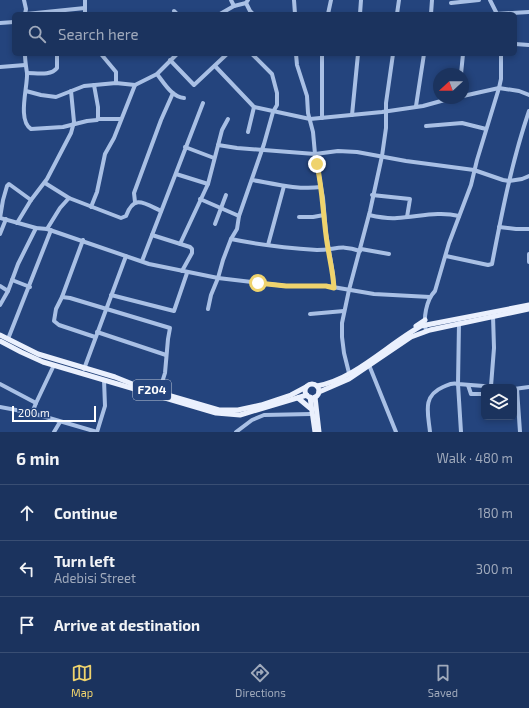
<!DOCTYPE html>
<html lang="en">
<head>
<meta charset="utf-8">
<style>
	body { margin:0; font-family:"Exo 2",sans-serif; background:#243b64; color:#f1f3f6 }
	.controls { position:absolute; right:12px; bottom:12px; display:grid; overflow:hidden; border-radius:6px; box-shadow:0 2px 6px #0003 }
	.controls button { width:36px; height:36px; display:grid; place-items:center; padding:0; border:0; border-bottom:1px solid #394e73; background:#1b335e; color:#f1f3f6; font:20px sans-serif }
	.compass { position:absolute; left:433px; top:68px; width:36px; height:36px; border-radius:50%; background:#1b335e; box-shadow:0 2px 6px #0003; rotate:249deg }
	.scale { position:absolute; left:12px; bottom:10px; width:84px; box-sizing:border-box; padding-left:4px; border:2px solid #fff; border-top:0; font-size:11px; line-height:14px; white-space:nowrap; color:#fff; -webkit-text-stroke:3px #24447d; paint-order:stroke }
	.stop { position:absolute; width:12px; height:12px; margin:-9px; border:3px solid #efd36d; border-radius:50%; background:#fff }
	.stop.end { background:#efd36d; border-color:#fff; box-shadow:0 1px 4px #0008 }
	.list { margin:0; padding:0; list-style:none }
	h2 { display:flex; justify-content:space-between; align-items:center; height:52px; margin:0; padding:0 16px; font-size:17px }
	h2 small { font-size:13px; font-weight:400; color:#a0aabc }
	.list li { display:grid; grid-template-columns:26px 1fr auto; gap:12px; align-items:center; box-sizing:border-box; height:56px; padding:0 16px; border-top:1px solid #394e73 }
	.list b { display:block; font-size:15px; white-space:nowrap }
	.list p { margin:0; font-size:13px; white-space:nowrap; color:#a0aabc }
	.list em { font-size:13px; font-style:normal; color:#a0aabc }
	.icon { flex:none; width:22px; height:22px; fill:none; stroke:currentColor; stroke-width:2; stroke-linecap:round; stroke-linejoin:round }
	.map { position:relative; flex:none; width:529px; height:432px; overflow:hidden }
	.search { position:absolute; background:#1b335e; box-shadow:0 2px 6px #0003; left:12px; right:12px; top:12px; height:44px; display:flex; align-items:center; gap:10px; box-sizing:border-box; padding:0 14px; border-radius:6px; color:#a0aabc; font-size:15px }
	.sheet { height:220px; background:#1b335e }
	nav { display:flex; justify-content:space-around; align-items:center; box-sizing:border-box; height:56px; border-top:1px solid #394e73; background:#1b335e; font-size:11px; color:#a0aabc }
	nav a { display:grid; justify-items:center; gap:2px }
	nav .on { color:#efd36d }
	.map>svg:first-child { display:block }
</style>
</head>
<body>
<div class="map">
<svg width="529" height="432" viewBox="0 0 529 432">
	<rect width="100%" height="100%" fill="#24447d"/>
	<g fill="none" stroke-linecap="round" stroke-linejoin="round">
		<g stroke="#a9c0e5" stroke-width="4">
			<path d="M24 0 26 9 25 14"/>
			<path d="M85 0V14"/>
			<path d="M231 0 234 6"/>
			<path d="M294 0 295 14"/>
			<path d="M490 0 497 14"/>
			<path d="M246 3 250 11 253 14"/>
			<path d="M451 3 479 0"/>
			<path d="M174 11 177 14"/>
			<path d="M26 14 85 8"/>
			<path d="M220 14 234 6 246 3 248 0"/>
			<path d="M328 14 331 0"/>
			<path d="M360 14 361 0"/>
			<path d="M397 14 399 0"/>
			<path d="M431 14 432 0"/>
			<path d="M495 14 529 12"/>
			<path d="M0 23 14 22"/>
			<path d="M515 44 529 45"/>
			<path d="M25 54C25 61 26 66 27 73 28 86 17 120 31 129L63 127 87 121 97 120 98 118V107L94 85"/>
			<path d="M101 54 116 72V83"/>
			<path d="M296 54 297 65 307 96 308 113 313 132 315 154 323 198 326 233 333 274 334 288"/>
			<path d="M170 60 194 85 227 54"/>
			<path d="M215 66 254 107 310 119 382 112 423 106 452 98"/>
			<path d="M0 67 25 65"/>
			<path d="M27 73C37 73 51 76 57 68V54"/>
			<path d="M157 74C164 83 172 97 184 98"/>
			<path d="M461 74 463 54"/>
			<path d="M26 91 41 95 56 97 84 86 116 83 135 85 157 74 177 54"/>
			<path d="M463 96 499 88 519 91 529 95"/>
			<path d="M416 106 424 54"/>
			<path d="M352 115 358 54"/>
			<path d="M322 118V54"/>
			<path d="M98 119H121"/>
			<path d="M426 126 462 123 486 129"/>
			<path d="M248 132 254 107"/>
			<path d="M218 145 237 148 315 154 338 151 357 152 406 161 474 170 503 180 509 181 522 179 529 176"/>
			<path d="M185 147 214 158"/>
			<path d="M176 174 208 184"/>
			<path d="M252 180C275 184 298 190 321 187"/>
			<path d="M45 183 69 198"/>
			<path d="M372 195 410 199 407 217"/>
			<path d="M200 199 239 216"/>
			<path d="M135 202 134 193 161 120 173 93"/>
			<path d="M91 207 97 192 105 154 114 138 135 85"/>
			<path d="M369 215C378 217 387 219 397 218 418 217 438 211 459 216"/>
			<path d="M299 217H313L324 215"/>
			<path d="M0 218 36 228 47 229 149 264 218 278 286 286H327L374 294 430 297"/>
			<path d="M0 218 3 200 7 186 9 184 31 200"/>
			<path d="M17 223 31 200 47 179 71 133 74 122 71 91"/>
			<path d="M215 224 226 195"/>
			<path d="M499 227 516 229H529"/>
			<path d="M47 229 60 208 69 198 121 218 126 216C134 194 144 203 161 211"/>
			<path d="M0 234 6 219"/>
			<path d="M152 235 190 247 192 249V253L182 271"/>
			<path d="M231 239C260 245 288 248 317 250 335 250 341 244 360 251"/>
			<path d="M83 240 62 297 56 309 54 321 59 325 95 337"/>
			<path d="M180 244 208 184 222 130 228 119"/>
			<path d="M268 245 284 186"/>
			<path d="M361 249 389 254"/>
			<path d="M529 254V262"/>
			<path d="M446 256 488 265 492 264C502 212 512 161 529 111"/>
			<path d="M142 261 203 103"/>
			<path d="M12 280 30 287"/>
			<path d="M0 286 8 291"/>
			<path d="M111 295 174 311 187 273"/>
			<path d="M62 297 70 298 170 328 168 339 165 373 159 392"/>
			<path d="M0 305 8 291 18 264 36 228"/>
			<path d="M208 309 211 295 218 278 223 260 231 239 237 229 239 216 264 144 273 112 277 105V93L272 74 252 54"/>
			<path d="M310 314 344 311"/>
			<path d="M459 323 458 384 461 432"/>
			<path d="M426 331C423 319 426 300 435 291L449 243 471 185 477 160 499 88 501 79V54"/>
			<path d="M97 332 166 355"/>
			<path d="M8 339 51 230"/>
			<path d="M369 365 396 432"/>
			<path d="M84 369 126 256"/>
			<path d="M349 373 344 353 342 337V323L349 290 370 211 382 156 386 128V103L393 54"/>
			<path d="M0 384 36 403"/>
			<path d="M468 385 471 394H484"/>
			<path d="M491 386 494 348 493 316"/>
			<path d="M514 389 529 387"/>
			<path d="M517 389 520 432"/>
			<path d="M0 407 32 413 97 432"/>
			<path d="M32 413 36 403 54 365"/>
			<path d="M54 432 60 422"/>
			<path d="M97 432 105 406 104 380"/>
			<path d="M236 432 252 420 264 415 311 414"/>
			<path d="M430 432C428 413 422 396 443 387 448 385 452 382 458 384L496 387"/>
		</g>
		<g stroke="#eaf0fd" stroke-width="5">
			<path d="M416 326 425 320"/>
			<path d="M0 335 38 354 115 377 140 387 219 410H238L261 405 291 395 306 387"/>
			<path d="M0 341 21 352 43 362 216 413 240 415 307 395"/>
			<circle cx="312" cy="391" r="7"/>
			<path d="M317 386C355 379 387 345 421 326L529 305"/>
			<path d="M319 392 349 379 411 337 430 330 529 309"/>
			<path d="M310 397 315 432"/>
			<path d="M315 397 319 432"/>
			<path d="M298 398 310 408"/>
		</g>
	</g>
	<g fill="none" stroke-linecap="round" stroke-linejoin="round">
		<path stroke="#efd36d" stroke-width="5" d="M258 283 286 286H326L334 288C333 270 328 253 326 235 323 211 322 188 317 164"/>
	</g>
	<g text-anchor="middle" stroke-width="4" stroke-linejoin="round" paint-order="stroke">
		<rect fill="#24447d" stroke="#bdc7d8" stroke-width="1" x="133" y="380" width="38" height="20" rx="3"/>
		<g font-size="12" font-weight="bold" fill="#fff">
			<text x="152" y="394">F204</text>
		</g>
	</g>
</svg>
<div class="controls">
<button><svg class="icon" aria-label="layers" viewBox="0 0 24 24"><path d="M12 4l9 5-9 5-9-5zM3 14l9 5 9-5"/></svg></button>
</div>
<svg class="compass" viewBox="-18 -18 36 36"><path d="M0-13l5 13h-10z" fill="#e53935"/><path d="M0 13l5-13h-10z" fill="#a0aabc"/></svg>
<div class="scale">200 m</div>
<div class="stop" style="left:258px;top:283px"></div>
<div class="stop end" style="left:317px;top:164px"></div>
<div class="search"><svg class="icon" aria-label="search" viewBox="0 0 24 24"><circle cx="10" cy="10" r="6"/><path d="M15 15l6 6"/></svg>Search here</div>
</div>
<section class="sheet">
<h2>6 min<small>Walk · 480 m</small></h2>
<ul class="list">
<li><svg class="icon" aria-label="ahead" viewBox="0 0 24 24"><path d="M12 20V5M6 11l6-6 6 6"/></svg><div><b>Continue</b></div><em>180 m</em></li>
<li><svg class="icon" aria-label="left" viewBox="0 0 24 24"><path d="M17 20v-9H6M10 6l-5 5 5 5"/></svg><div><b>Turn left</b><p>Adebisi Street</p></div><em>300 m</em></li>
<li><svg class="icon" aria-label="arrive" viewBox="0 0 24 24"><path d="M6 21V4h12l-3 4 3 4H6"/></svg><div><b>Arrive at destination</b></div></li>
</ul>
</section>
<nav>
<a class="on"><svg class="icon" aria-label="map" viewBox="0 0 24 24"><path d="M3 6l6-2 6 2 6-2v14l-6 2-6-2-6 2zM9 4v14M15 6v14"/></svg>Map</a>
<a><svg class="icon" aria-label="directions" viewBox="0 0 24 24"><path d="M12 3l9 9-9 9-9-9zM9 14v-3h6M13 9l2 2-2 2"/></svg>Directions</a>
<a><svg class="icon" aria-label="saved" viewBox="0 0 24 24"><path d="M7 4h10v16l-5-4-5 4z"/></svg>Saved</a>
</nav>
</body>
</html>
